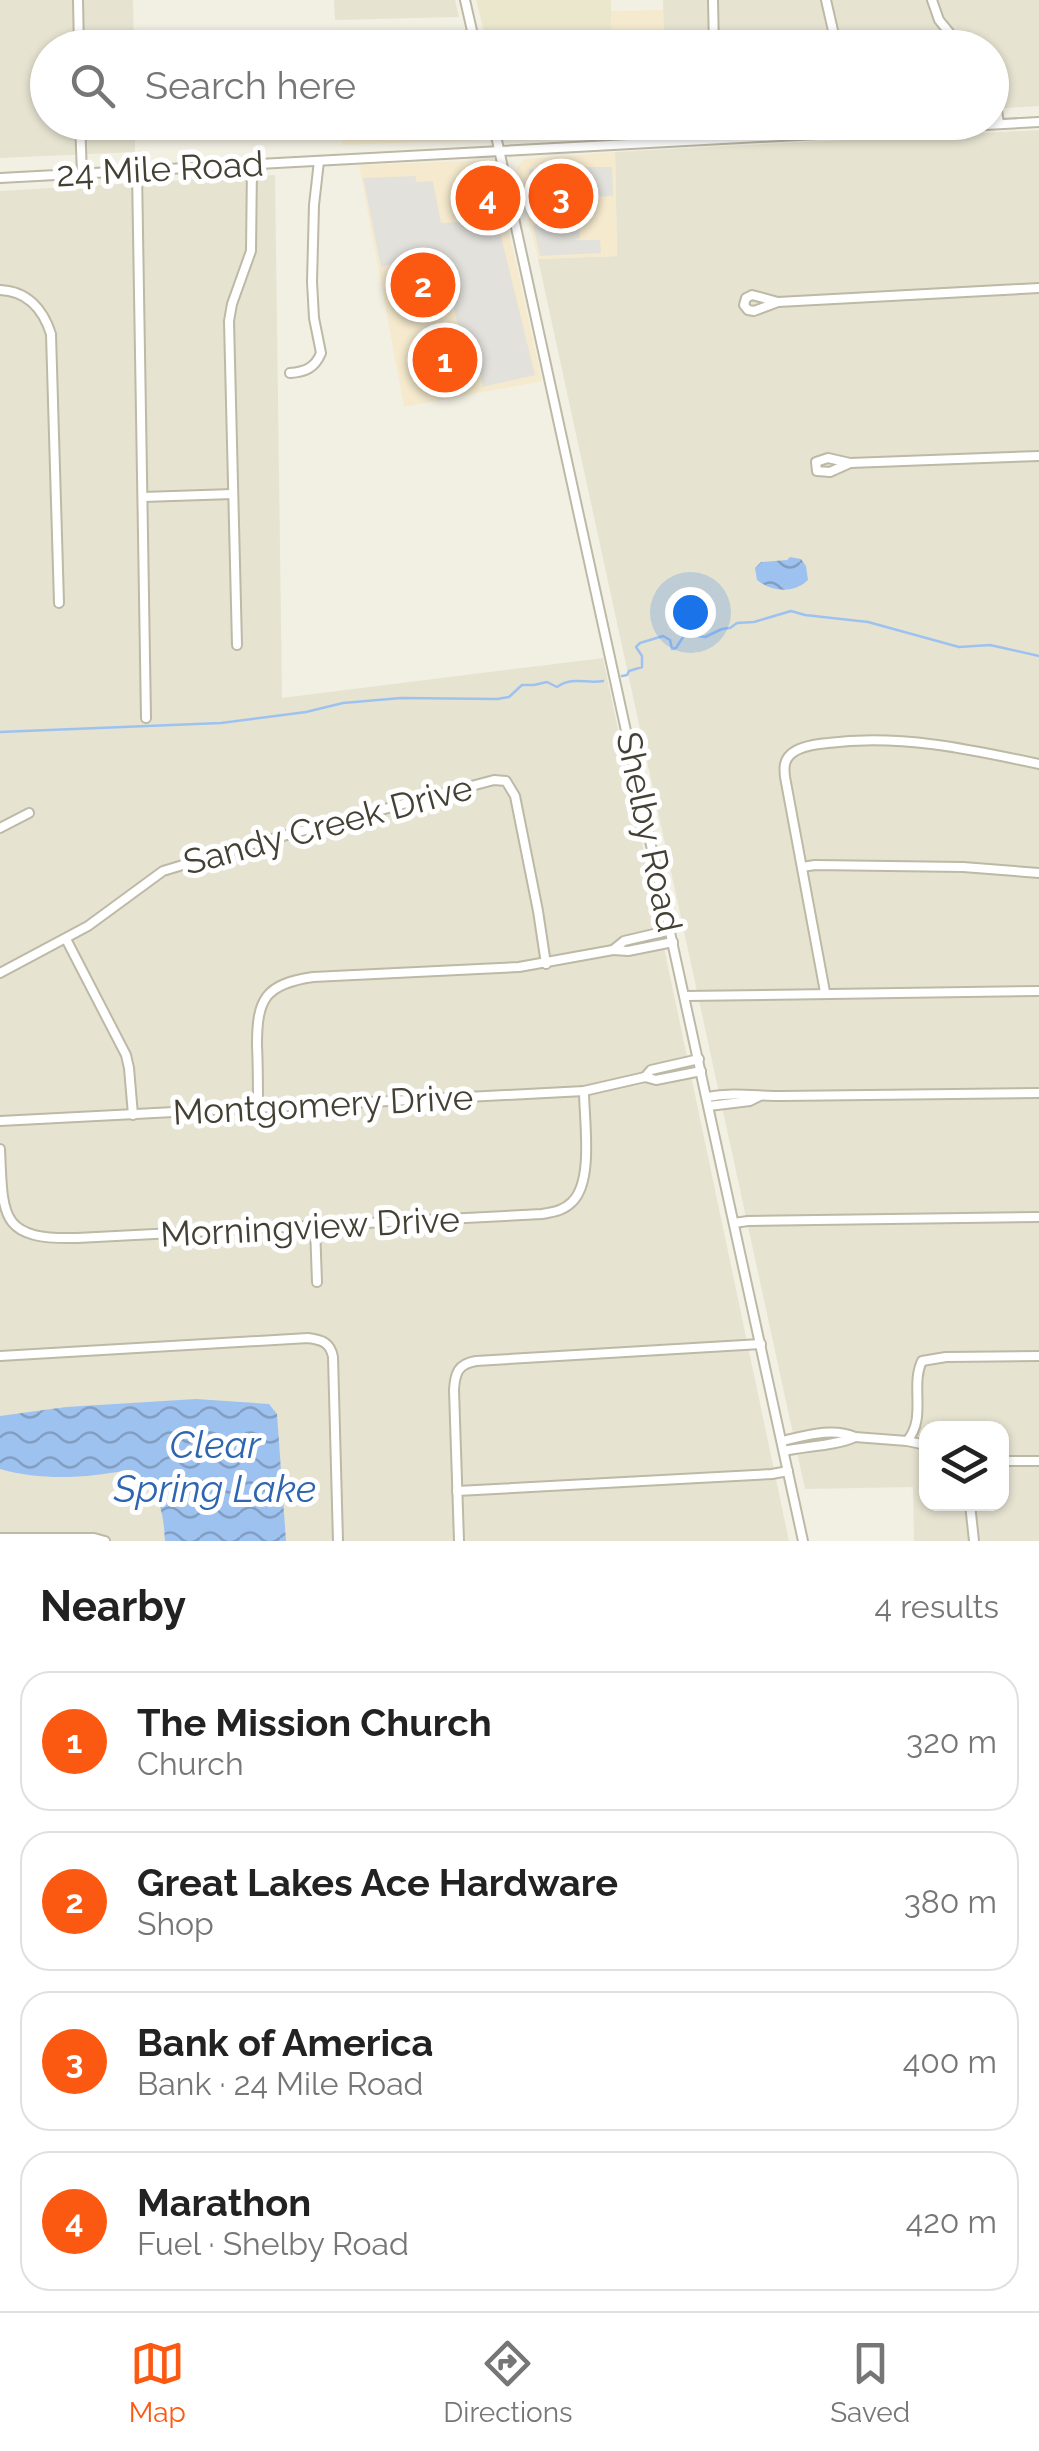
<!DOCTYPE html>
<html lang="en">
<head>
<meta charset="utf-8">
<style>
	body { margin:0; font-family:Raleway,sans-serif; background:#f6f6f6; color:#222 }
	.controls { position:absolute; right:30px; bottom:30px; display:grid; overflow:hidden; border-radius:20px; box-shadow:0 2px 8px #0004 }
	.controls button { width:90px; height:90px; display:grid; place-items:center; padding:0; border:0; border-bottom:2px solid #e0e0e0; background:#fff; color:#222; font:50px sans-serif }
	.you { position:absolute; left:690px; top:612px; width:35px; height:35px; margin:-25px; border:8px solid #fff; border-radius:50%; background:#1a73e8; box-shadow:0 0 0 15px #1a73e833 }
	.badge { display:grid; place-items:center; width:65px; height:65px; border-radius:50%; background:#fb5811; color:#fff; font-size:32px; font-weight:700 }
	.pin { position:absolute; translate:-50% -50%; border:5px solid #fff; box-shadow:0 2px 10px #0006 }
	.list { margin:0; padding:0; list-style:none }
	h2 { display:flex; justify-content:space-between; align-items:center; height:130px; margin:0; padding:0 40px; font-size:42px }
	h2 small { font-size:32px; font-weight:400; color:#767676 }
	.list li { display:grid; grid-template-columns:65px 1fr auto; gap:30px; align-items:center; box-sizing:border-box; height:140px; margin:0 20px 20px; padding:0 20px; border:2px solid #e0e0e0; border-radius:30px }
	.list b { display:block; font-size:38px; white-space:nowrap }
	.list p { margin:0; font-size:32px; white-space:nowrap; color:#767676 }
	.list em { font-size:32px; font-style:normal; color:#767676 }
	.icon { flex:none; width:55px; height:55px; fill:none; stroke:currentColor; stroke-width:2; stroke-linecap:round; stroke-linejoin:round }
	.map { position:relative; flex:none; width:1039px; height:1541px; overflow:hidden }
	.search { position:absolute; background:#fff; box-shadow:0 2px 8px #0004; left:30px; right:30px; top:30px; height:110px; display:flex; align-items:center; gap:25px; box-sizing:border-box; padding:0 35px; border-radius:55px; color:#767676; font-size:38px }
	.sheet { height:770px; background:#fff }
	nav { display:flex; justify-content:space-around; align-items:center; box-sizing:border-box; height:140px; border-top:2px solid #e0e0e0; background:#fff; font-size:28px; color:#767676 }
	nav a { display:grid; justify-items:center; gap:5px }
	nav .on { color:#fb5811 }
	.map>svg:first-child { display:block }
</style>
</head>
<body>
<div class="map">
<svg width="1039" height="1541" viewBox="0 0 1039 1541">
	<defs>
		<pattern id="water-waves" width="16" height="10" patternUnits="userSpaceOnUse" patternTransform="scale(2.5)"><rect width="16" height="10" fill="#9ec2f0"/><path d="M0 5q4-4 8 0t8 0" fill="none" stroke="#829fc3"/></pattern>
	</defs>
	<rect width="100%" height="100%" fill="#f2f0e3"/>
	<g fill="#e6e3d1" fill-rule="evenodd">
		<path d="M0 0H133L134 47 48 48V122L135 123V152L0 158Z"/>
		<path d="M334 0H455L459 17 335 20Z"/>
		<path d="M663 0H1039V106L992 109V48L664 47Z"/>
		<path d="M1039 130V1541H914L913 1487 805 1489 538 259 617 256 615 152ZM926 1428H1002V1504H926Z"/>
		<path d="M275 175 282 698 603 658 789 1541H0V191Z"/>
	</g>
	<g fill="#f5eace">
		<path d="M663 10 664 47 487 48 486 40 610 38 611 11Z"/>
		<path d="M342 123H479L483 140 342 145Z"/>
		<path d="M615 152 617 256 538 259 516 167 526 159Z"/>
		<path d="M493 160 542 381 404 407 359 165Z"/>
	</g>
	<path fill="#ebe7cd" d="M476 0H611V38L486 40Z"/>
	<g fill="#e2e1dc">
		<path d="M588 167H612L613 196 592 197 591 178 576 179V175L574 174 573 181 544 182V200H530L529 169Z"/>
		<path d="M416 176V182L433 181 441 223 478 221 470 214 478 204 494 215 491 220H497L535 375 483 387 470 333 458 326 443 261 423 257 381 267 363 178Z"/>
		<path d="M574 212V219H579L580 238 574 240H600L601 253 540 256 533 225 548 220V213Z"/>
	</g>
	<g fill="url(#water-waves)">
		<path d="M790 557 801 559 806 566 808 580C793 594 772 592 757 580L755 568 761 562 787 560Z"/>
		<path d="M196 1399 269 1404 277 1414 286 1541H165C163 1506 159 1490 129 1470 87 1478 42 1481 0 1469V1416L66 1407Z"/>
	</g>
	<g fill="none" stroke-linecap="round" stroke-linejoin="round">
		<g stroke="#9ec2f0" stroke-width="2.5">
			<path d="M622 676 627 675 629 671 642 667V656L636 647 640 643 663 636 670 640 672 649 676 648 685 634 705 637 722 629 730 628 737 623 754 622 791 611 805 615 868 622 959 647 990 645 1039 656"/>
			<path d="M0 732 221 723 306 712 343 703 401 698 497 699 509 697 522 685H534L547 682 557 687C573 676 586 684 603 681"/>
		</g>
		<defs>
			<g id="minor">
				<path d="M78 0 79 48"/>
				<path d="M465 0 476 48"/>
				<path d="M713 0 714 48"/>
				<path d="M826 0 837 48"/>
				<path d="M932 0 939 20 962 48"/>
				<path d="M992 89 995 96 999 124"/>
				<path d="M80 122 82 174"/>
				<path d="M493 122C599 595 702 1068 803 1541"/>
				<path d="M716 122V139"/>
				<path d="M137 171 146 718"/>
				<path d="M0 178 1039 122"/>
				<path d="M0 290C27 291 43 309 51 334L59 603"/>
				<path d="M778 302 752 295 746 298 744 305 748 310 754 311 778 302 1039 288"/>
				<path d="M290 373C305 372 315 368 321 353L314 318 312 282 314 205 319 161"/>
				<path d="M828 458 850 463 830 472 817 471 816 462Z"/>
				<path d="M850 463 1039 456"/>
				<path d="M143 497 233 494"/>
				<path d="M237 645 229 321 232 304 251 251 252 165"/>
				<path d="M0 828 29 813"/>
				<path d="M802 867 815 865 963 867 1039 873"/>
				<path d="M671 930 624 941 613 950 628 951 673 942"/>
				<path d="M66 939 126 1055 129 1068 133 1115"/>
				<path d="M0 973 88 926 163 871 249 845 494 780 506 781 515 796 538 911 546 964"/>
				<path d="M825 992 785 777C784 768 784 761 790 755 799 746 816 744 828 743 900 734 969 749 1039 764"/>
				<path d="M685 996 1039 991"/>
				<path d="M645 1077 651 1070 699 1059"/>
				<path d="M707 1097C733 1092 756 1096 782 1096L1039 1093"/>
				<path d="M709 1106 750 1101 760 1096"/>
				<path d="M258 1108C258 1087 258 1066 257 1045 257 999 265 984 313 977L519 967 613 950"/>
				<path d="M0 1121 584 1091 645 1077 656 1080 701 1071"/>
				<path d="M0 1149C3 1218 0 1240 77 1238L542 1214C553 1212 563 1211 572 1202 594 1181 584 1120 584 1091"/>
				<path d="M734 1223 748 1221 1039 1217"/>
				<path d="M315 1227 317 1282"/>
				<path d="M0 1356 308 1338C322 1340 330 1342 333 1357L338 1541"/>
				<path d="M855 1437 907 1441 926 1445"/>
				<path d="M782 1441C805 1436 832 1427 855 1437 835 1446 806 1446 784 1451"/>
				<path d="M907 1441C927 1418 910 1386 922 1361L946 1357 1039 1356"/>
				<path d="M1002 1461H1039"/>
				<path d="M457 1491 772 1474 788 1471"/>
				<path d="M970 1504 974 1541"/>
				<path d="M0 1538H94L105 1541"/>
				<path d="M459 1541 454 1390C455 1373 458 1364 476 1361L761 1344"/>
			</g>
		</defs>
		<use href="#minor" stroke="#bdb9a6" stroke-width="12"/>
		<use href="#minor" stroke="#fff" stroke-width="8"/>
	</g>
	<g text-anchor="middle" stroke-width="10" stroke-linejoin="round" paint-order="stroke">
		<g font-size="35" fill="#444034" stroke="#fff">
			<text transform="translate(160 169) rotate(-3)" y="12">24 Mile Road</text>
			<text transform="translate(328 825) rotate(-15)" y="12">Sandy Creek Drive</text>
			<text transform="translate(649 832) rotate(78)" y="12">Shelby Road</text>
			<text transform="translate(323 1105) rotate(-3)" y="12">Montgomery Drive</text>
			<text transform="translate(310 1227) rotate(-3)" y="12">Morningview Drive</text>
		</g>
		<g font-size="38" font-style="italic" fill="#2d65b0" stroke="#fff">
			<text x="215" y="1458">Clear<tspan x="215" dy="44">Spring Lake</tspan></text>
		</g>
	</g>
</svg>
<div class="controls">
<button><svg class="icon" aria-label="layers" viewBox="0 0 24 24"><path d="M12 4l9 5-9 5-9-5zM3 14l9 5 9-5"/></svg></button>
</div>
<div class="you"></div>
<div class="pin badge" style="left:445px;top:360px">1</div>
<div class="pin badge" style="left:423px;top:285px">2</div>
<div class="pin badge" style="left:561px;top:196px">3</div>
<div class="pin badge" style="left:488px;top:198px">4</div>
<div class="search"><svg class="icon" aria-label="search" viewBox="0 0 24 24"><circle cx="10" cy="10" r="6"/><path d="M15 15l6 6"/></svg>Search here</div>
</div>
<section class="sheet">
<h2>Nearby<small>4 results</small></h2>
<ul class="list">
<li><span class="badge">1</span><div><b>The Mission Church</b><p>Church</p></div><em>320 m</em></li>
<li><span class="badge">2</span><div><b>Great Lakes Ace Hardware</b><p>Shop</p></div><em>380 m</em></li>
<li><span class="badge">3</span><div><b>Bank of America</b><p>Bank · 24 Mile Road</p></div><em>400 m</em></li>
<li><span class="badge">4</span><div><b>Marathon</b><p>Fuel · Shelby Road</p></div><em>420 m</em></li>
</ul>
</section>
<nav>
<a class="on"><svg class="icon" aria-label="map" viewBox="0 0 24 24"><path d="M3 6l6-2 6 2 6-2v14l-6 2-6-2-6 2zM9 4v14M15 6v14"/></svg>Map</a>
<a><svg class="icon" aria-label="directions" viewBox="0 0 24 24"><path d="M12 3l9 9-9 9-9-9zM9 14v-3h6M13 9l2 2-2 2"/></svg>Directions</a>
<a><svg class="icon" aria-label="saved" viewBox="0 0 24 24"><path d="M7 4h10v16l-5-4-5 4z"/></svg>Saved</a>
</nav>
</body>
</html>
